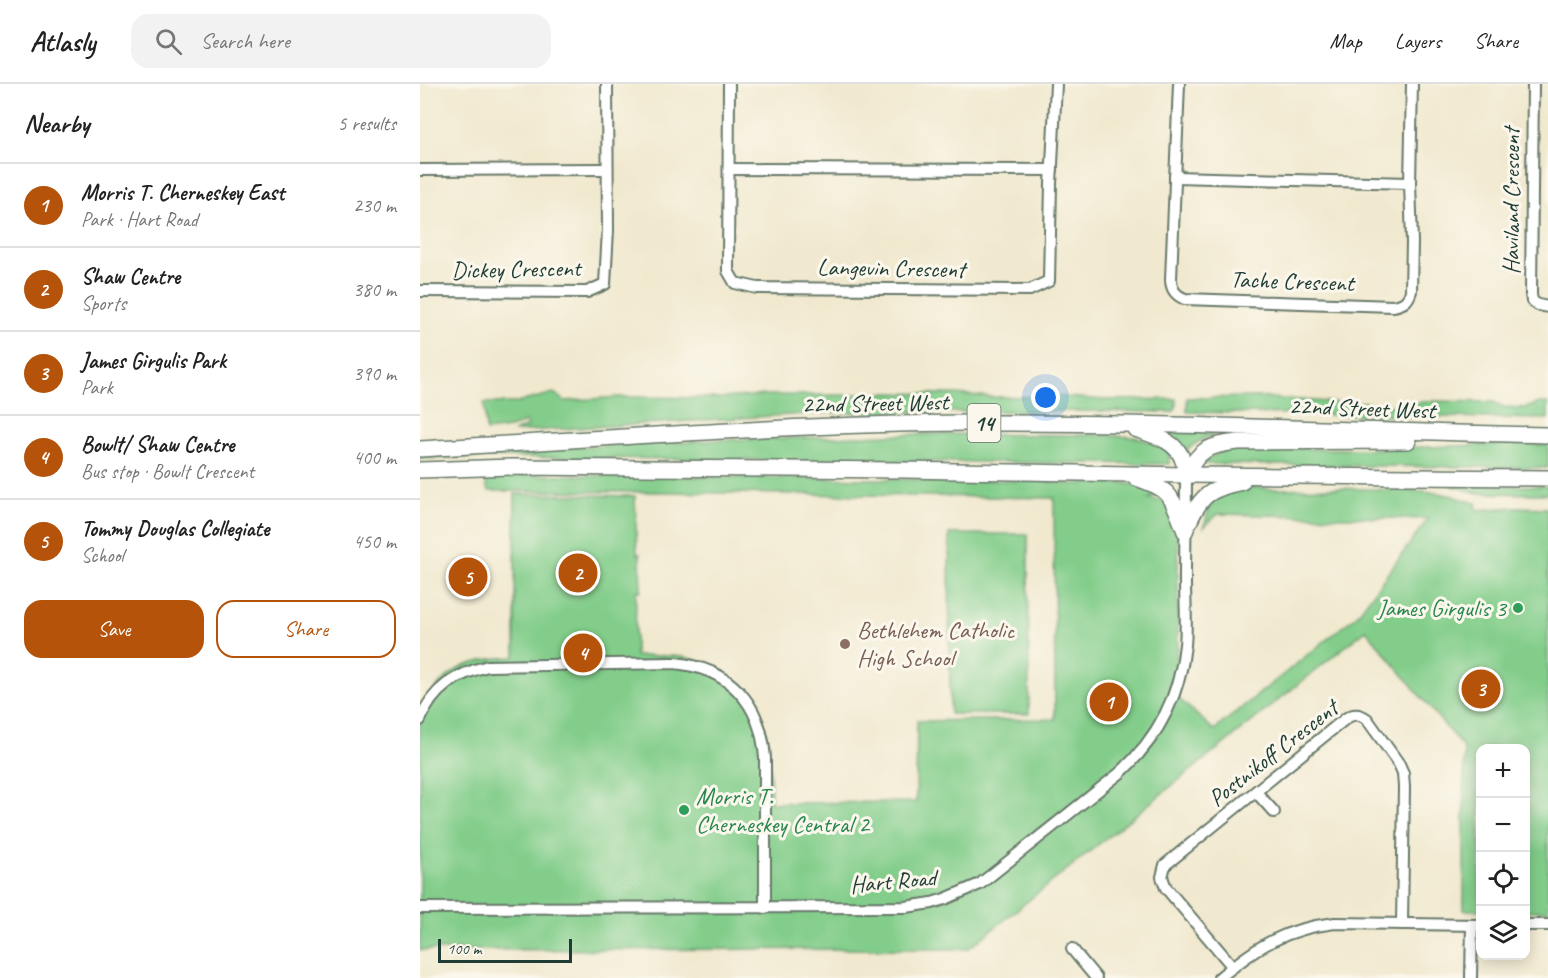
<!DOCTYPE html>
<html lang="en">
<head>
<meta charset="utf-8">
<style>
	body { margin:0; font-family:Caveat,sans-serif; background:#f2f2f2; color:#222 }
	.controls { position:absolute; right:18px; bottom:18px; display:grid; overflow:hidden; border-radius:12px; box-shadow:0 3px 15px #0003 }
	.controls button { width:54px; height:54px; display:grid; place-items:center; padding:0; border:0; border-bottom:2px solid #e0e0e0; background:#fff; color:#222; font:30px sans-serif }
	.scale { position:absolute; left:18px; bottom:15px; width:134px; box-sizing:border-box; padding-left:6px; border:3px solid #1f3d34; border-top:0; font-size:16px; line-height:21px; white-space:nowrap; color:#1f3d34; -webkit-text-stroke:4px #fbf7ec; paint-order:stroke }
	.you { position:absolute; left:626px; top:314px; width:21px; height:21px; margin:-15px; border:4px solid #fff; border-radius:50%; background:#1a73e8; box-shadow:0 0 0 9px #1a73e833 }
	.badge { display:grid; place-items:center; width:39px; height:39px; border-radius:50%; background:#b45309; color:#fff; font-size:20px; font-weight:700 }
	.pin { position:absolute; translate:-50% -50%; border:3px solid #fff; box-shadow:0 2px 6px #0006 }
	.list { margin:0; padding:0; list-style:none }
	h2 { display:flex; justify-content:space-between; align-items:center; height:78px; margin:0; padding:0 24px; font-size:26px }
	h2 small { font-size:20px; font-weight:400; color:#767676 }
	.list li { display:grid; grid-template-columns:39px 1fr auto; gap:18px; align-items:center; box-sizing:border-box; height:84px; padding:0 24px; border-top:2px solid #e0e0e0 }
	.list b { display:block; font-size:22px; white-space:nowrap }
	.list p { margin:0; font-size:20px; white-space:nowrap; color:#767676 }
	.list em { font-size:20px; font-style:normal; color:#767676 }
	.actions { display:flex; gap:12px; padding:18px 24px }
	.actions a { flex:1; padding:14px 0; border:2px solid #b45309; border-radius:18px; text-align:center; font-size:21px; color:#b45309 }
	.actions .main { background:#b45309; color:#fff }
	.icon { flex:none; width:33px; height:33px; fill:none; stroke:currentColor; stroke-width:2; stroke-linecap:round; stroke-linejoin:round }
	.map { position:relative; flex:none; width:1128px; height:894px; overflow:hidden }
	header { display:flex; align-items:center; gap:36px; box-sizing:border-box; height:84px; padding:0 30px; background:#fff; border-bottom:2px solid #e0e0e0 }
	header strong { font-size:28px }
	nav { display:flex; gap:33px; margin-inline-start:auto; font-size:21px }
	.search { width:420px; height:54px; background:#f2f2f2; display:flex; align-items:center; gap:15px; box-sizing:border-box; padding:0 21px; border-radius:18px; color:#767676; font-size:22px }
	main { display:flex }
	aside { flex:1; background:#fff }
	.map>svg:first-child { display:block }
</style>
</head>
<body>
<header>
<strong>Atlasly</strong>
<div class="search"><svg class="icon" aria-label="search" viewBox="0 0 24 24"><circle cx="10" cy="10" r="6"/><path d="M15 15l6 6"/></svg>Search here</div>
<nav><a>Map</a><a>Layers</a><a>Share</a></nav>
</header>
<main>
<aside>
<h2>Nearby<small>5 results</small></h2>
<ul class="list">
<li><span class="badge">1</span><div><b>Morris T. Cherneskey East</b><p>Park · Hart Road</p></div><em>230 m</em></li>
<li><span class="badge">2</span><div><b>Shaw Centre</b><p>Sports</p></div><em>380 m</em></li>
<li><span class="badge">3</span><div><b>James Girgulis Park</b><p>Park</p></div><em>390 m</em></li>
<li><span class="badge">4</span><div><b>Bowlt/ Shaw Centre</b><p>Bus stop · Bowlt Crescent</p></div><em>400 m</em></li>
<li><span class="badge">5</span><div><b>Tommy Douglas Collegiate</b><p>School</p></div><em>450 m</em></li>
</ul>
<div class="actions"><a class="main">Save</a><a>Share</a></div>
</aside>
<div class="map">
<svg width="1128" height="894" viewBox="0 0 1128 894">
	<rect width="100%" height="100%" fill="#fbf7ec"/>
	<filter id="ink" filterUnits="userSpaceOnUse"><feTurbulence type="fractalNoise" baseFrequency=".0167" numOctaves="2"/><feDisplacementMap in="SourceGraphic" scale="12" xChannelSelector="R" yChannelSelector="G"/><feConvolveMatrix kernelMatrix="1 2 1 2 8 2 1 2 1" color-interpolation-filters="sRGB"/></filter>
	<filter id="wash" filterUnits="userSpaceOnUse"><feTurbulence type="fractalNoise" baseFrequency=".008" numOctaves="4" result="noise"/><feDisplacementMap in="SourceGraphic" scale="24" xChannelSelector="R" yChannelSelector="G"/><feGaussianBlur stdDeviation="1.35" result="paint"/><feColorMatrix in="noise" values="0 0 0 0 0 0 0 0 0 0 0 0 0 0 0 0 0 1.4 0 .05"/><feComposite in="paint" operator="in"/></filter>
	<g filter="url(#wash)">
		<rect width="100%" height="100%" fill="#f1e9cf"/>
		<g fill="#82cd8a" stroke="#50855f" stroke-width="1.5">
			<path d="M134 309 145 317 200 313 300 314 346 311H429L458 309 535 310 574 313 637 312 684 316 756 315V324L753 328 654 327 403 329 93 348 108 342 106 338 90 344 66 347 64 319H95Z"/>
			<path d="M836 313 925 319 945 318 954 321 970 322 1013 317 1074 318 1083 323 1105 324 1120 319H1128V335L767 328V314Z"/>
			<path d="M745 347 798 349C785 353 776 358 766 367L757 356Z"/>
			<path d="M502 350 682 351 715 353 749 364V380L67 373V367L305 356Z"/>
			<path d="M1092 360 1128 361V384L789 380 784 379 790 373 809 364 949 365Z"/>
			<path d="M60 367 59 373 0 375V370Z"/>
			<path d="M67 391H141L618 397 651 400 691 398 712 400 739 409 728 415 745 416 756 439 758 458V563L755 585 749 606 794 646 937 531 1008 435 798 430 784 443 789 424 797 413 806 406 834 403 851 405 918 404 1005 407 1029 411 1056 419 1057 426 1096 423 1128 424V827H1106V664H1060V826H1044V665L946 546 548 865 0 866V624C28 584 47 575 95 573V410L215 412 217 470H220V472L221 507H216L215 572C230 572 246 571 262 573 274 574 285 579 297 585 352 612 349 666 351 719L496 718 497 637 635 635 634 414 238 408 69 407 66 402Z"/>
			<path d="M1030 401 1128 402V410L1057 409Z"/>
			<path d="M529 450H608L609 630H530Z"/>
		</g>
	</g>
	<g filter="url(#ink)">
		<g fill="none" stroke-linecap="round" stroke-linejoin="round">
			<defs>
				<g id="minor">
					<path d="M309 0 308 187 315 199 337 204 610 206 629 197 631 100 636 0"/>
					<path d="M759 0 751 195C751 205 755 211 765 215L973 222C984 220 988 217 991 207L992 158 990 99 992 0"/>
					<path d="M1113 0 1111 210 1112 217 1118 221 1128 223"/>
					<path d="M309 85 632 86"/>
					<path d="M0 86 187 85"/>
					<path d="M755 93 990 99"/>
					<path d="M0 207 167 208 185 200 188 146 187 0"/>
					<path d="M0 636C13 604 36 590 68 582L254 579C310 584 341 619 345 674V824"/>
					<path d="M836 708 854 728"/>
					<path d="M0 824 486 823 512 819 525 815 560 800 700 689C737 655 760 612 765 561 767 540 765 518 765 497 765 462 766 427 766 391"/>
					<path d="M1106 841H1128"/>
					<path d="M652 865 676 894"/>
					<path d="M813 883 746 804 742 793 745 781 925 635C933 629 939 629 947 635L979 680 983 689 984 703 982 840"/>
					<path d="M799 894C838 862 864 845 915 839L1060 841"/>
					<path d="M1051 894 1052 841"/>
				</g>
				<g id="highway">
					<path d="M715 345C732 351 757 356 763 377 765 381 765 387 766 391"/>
					<path d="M0 365C183 355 366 340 550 339 742 338 935 347 1128 351"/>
					<path d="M0 386 92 383 483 386 766 391 1128 394"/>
					<path d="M766 391C779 365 789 361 818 358L988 357"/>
					<path d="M716 394C755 407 750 412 765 447"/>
					<path d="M765 447C780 413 785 406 822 398"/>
				</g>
			</defs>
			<use href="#minor" stroke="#68796a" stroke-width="14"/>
			<use href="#highway" stroke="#68796a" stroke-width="18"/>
			<use href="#minor" stroke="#fff" stroke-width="10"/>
			<use href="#highway" stroke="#fff" stroke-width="15"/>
		</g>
	</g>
	<g fill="#2e9e5b" stroke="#fbf7ec" stroke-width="2">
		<circle cx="1098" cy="524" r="6"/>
		<circle cx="264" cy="726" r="6"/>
	</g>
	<circle fill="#8d6e63" stroke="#fbf7ec" stroke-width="2" cx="425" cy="560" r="6"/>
	<g text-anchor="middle" stroke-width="6" stroke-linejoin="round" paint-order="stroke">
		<rect fill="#fbf7ec" stroke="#61756b" stroke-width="1.5" x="547.5" y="320" width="33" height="38" rx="4.5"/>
		<g font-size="22" font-weight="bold" fill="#1f3d34">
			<text x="564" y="347">14</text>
		</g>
		<g font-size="24" fill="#1f3d34" stroke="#fbf7ec">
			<text transform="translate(1091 117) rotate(-90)" y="8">Haviland Crescent</text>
			<text transform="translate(471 184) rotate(1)" y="8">Langevin Crescent</text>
			<text transform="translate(96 185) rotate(-1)" y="8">Dickey Crescent</text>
			<text transform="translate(872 197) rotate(2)" y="8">Tache Crescent</text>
			<text transform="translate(455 319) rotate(-1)" y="8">22nd Street West</text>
			<text transform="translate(942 324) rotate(2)" y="8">22nd Street West</text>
			<text transform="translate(853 669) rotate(-38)" y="8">Postnikoff Crescent</text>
			<text transform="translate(473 797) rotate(-5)" y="8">Hart Road</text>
		</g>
		<g font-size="24" fill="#27864d" stroke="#fbf7ec" text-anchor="end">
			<text x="1086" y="532">James Girgulis 3</text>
			<text x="276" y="720" text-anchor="start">Morris T.<tspan x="276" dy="28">Cherneskey Central 2</tspan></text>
		</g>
		<g font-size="24" fill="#785e54" stroke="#fbf7ec" text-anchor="start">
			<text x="437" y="554">Bethlehem Catholic<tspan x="437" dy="28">High School</tspan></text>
		</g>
	</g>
</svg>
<div class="controls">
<button>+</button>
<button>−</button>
<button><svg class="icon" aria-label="locate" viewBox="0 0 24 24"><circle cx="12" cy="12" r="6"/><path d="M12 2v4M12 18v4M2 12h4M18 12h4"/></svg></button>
<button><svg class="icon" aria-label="layers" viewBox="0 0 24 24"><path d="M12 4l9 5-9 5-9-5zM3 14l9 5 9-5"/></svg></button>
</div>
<div class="scale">100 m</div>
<div class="you"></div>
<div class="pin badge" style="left:689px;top:618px">1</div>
<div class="pin badge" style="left:158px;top:489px">2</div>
<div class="pin badge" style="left:1061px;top:605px">3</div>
<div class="pin badge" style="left:163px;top:569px">4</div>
<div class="pin badge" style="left:48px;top:493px">5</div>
</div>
</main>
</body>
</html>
